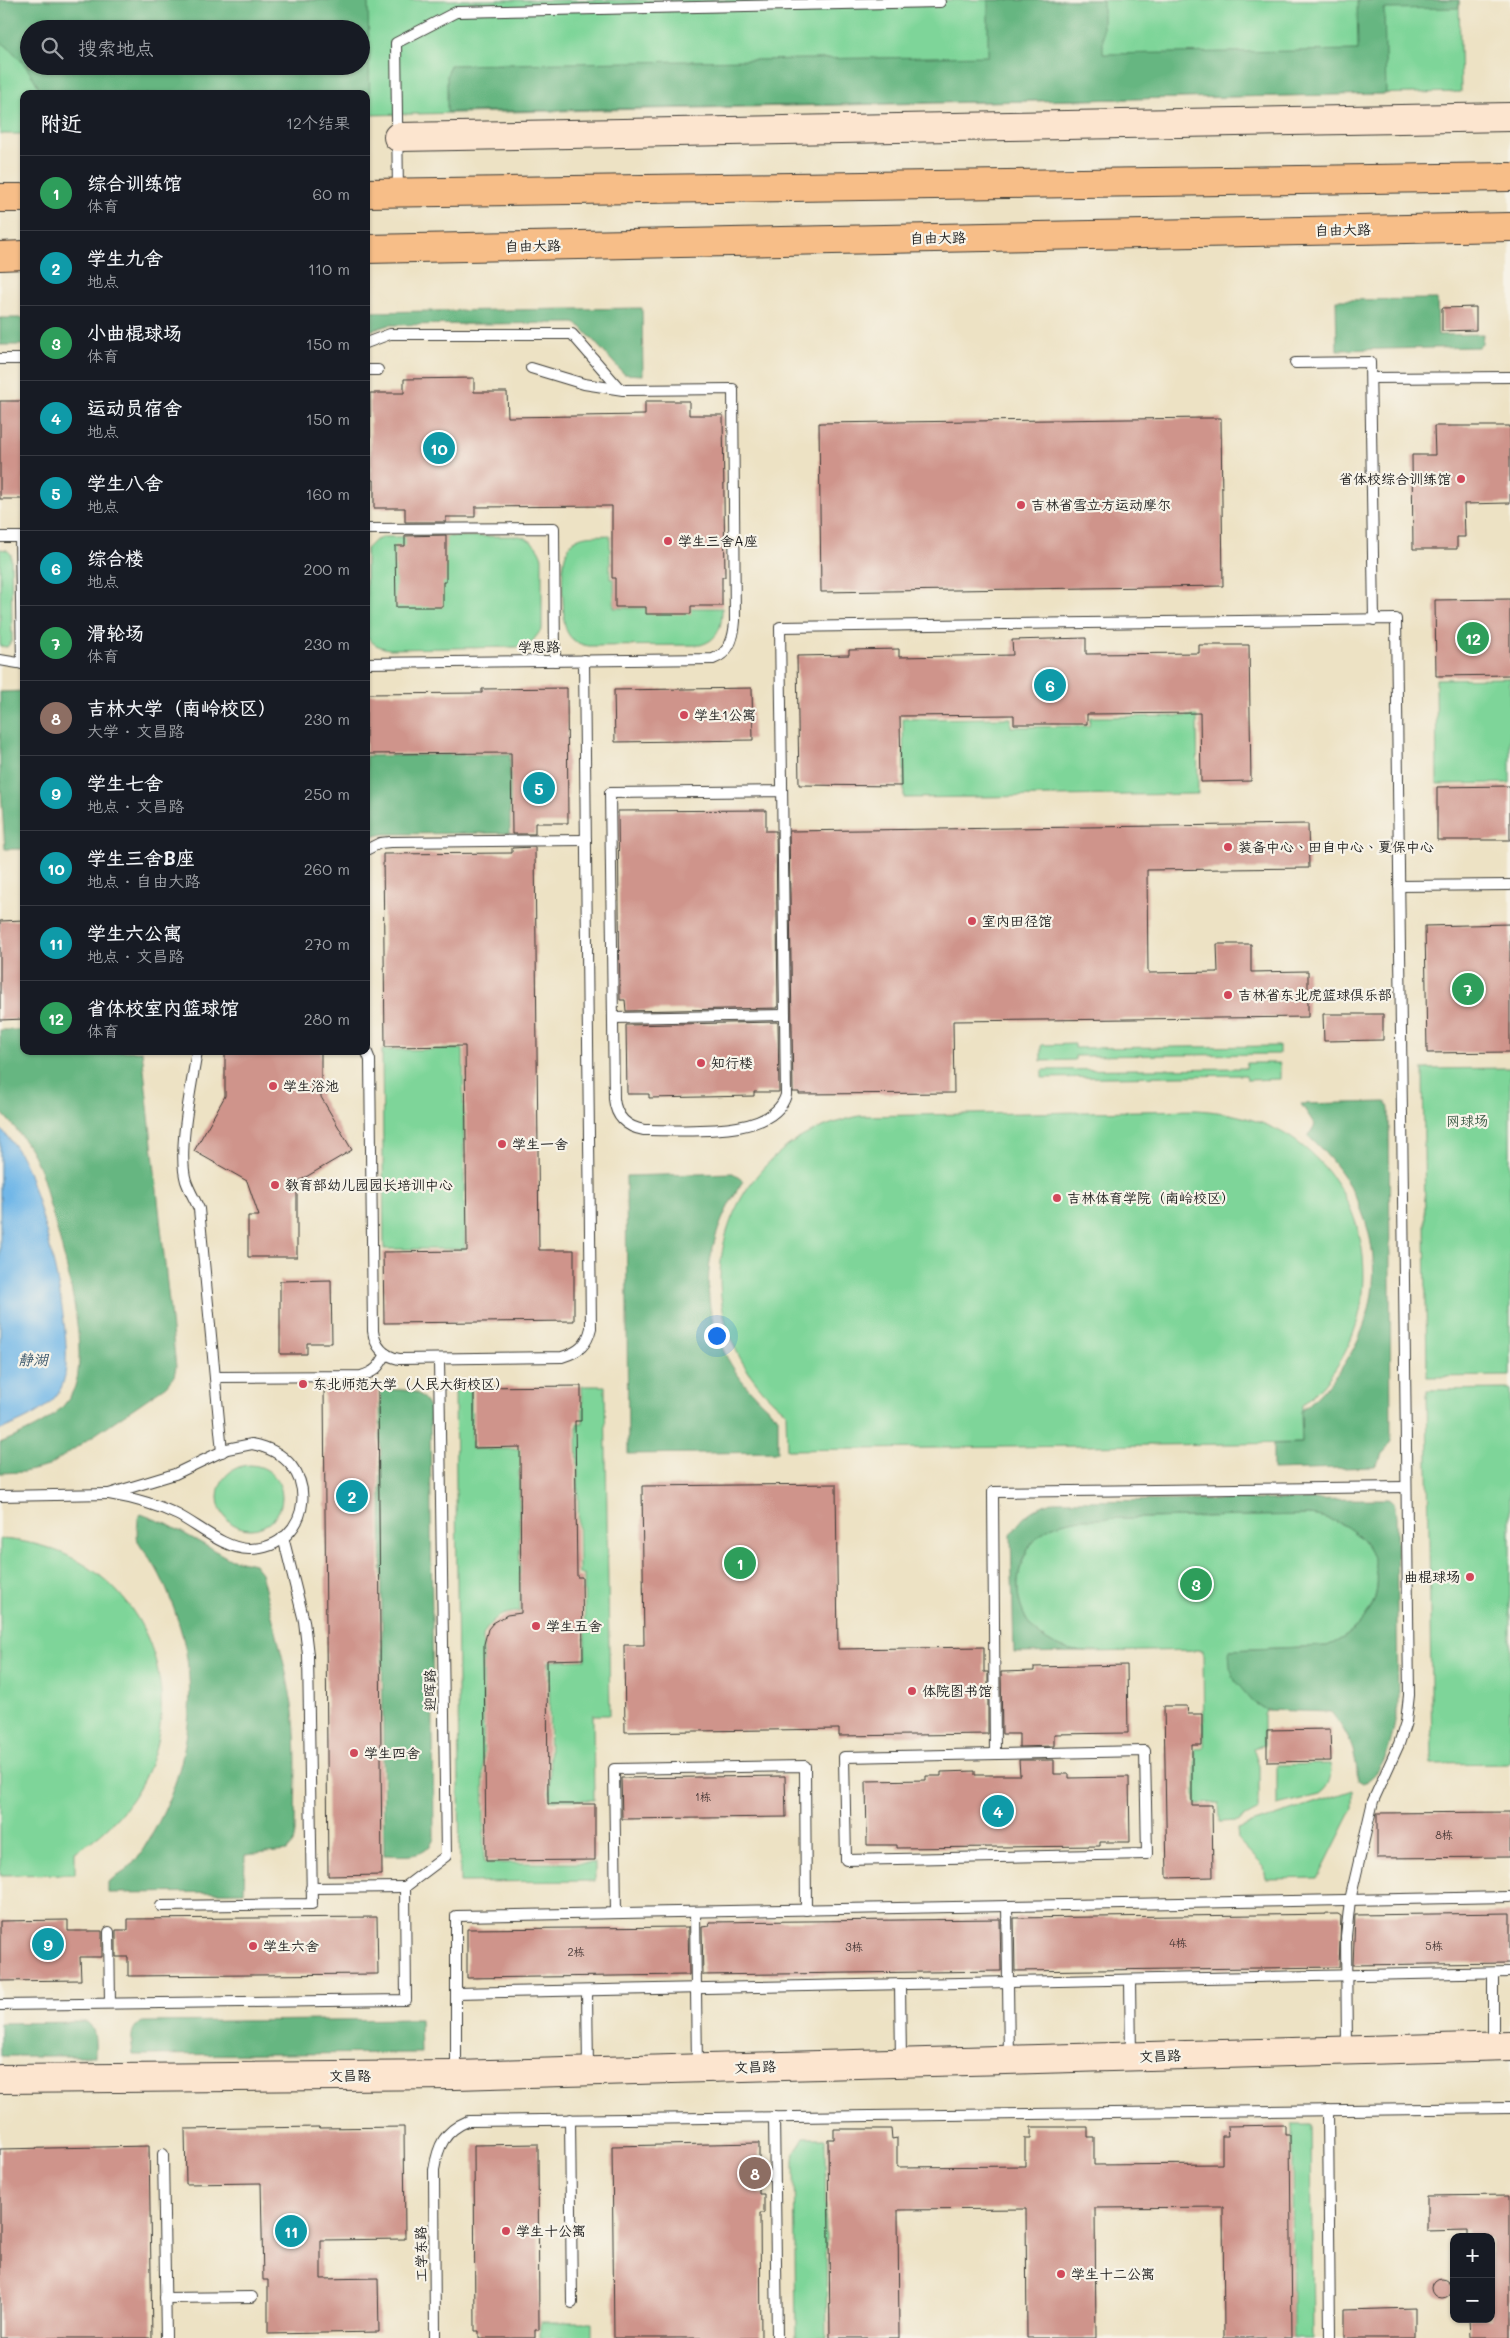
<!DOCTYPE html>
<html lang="zh">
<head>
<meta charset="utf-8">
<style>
	body { margin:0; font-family:Mali,"LXGW WenKai TC",sans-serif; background:#242831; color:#f1f3f6 }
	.controls { position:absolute; right:15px; bottom:15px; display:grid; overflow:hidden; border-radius:10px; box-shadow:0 1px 4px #0004 }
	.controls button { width:45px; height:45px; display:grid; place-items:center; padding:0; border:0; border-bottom:1px solid #363941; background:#171b24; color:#f1f3f6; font:25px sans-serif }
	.you { position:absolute; left:716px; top:1335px; width:18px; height:18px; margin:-12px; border:4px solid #fff; border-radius:50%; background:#1a73e8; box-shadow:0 0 0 8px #1a73e833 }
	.badge { display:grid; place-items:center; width:32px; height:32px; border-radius:50%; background:#d1495b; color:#fff; font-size:16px; font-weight:700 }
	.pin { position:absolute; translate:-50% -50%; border:2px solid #fff; box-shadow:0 1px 5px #0006 }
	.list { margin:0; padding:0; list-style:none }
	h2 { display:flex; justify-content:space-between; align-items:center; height:65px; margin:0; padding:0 20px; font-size:21px }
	h2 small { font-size:16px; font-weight:400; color:#9ea1a6 }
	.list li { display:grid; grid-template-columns:32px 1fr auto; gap:15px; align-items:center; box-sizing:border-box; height:75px; padding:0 20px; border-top:1px solid #363941 }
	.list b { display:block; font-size:19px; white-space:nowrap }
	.list p { margin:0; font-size:16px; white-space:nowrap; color:#9ea1a6 }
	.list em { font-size:16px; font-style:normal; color:#9ea1a6 }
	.icon { flex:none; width:28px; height:28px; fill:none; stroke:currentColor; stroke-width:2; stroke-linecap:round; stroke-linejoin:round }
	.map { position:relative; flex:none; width:1510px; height:2338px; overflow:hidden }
	.search { position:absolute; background:#171b24; box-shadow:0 1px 4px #0004; left:20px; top:20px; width:350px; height:55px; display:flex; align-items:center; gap:12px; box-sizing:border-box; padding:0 18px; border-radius:28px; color:#9ea1a6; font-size:19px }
	.panel { position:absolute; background:#171b24; box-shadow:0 1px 4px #0004; left:20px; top:90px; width:350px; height:965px; border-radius:10px }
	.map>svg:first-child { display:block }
</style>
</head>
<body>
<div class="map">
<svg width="1510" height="2338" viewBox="0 0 1510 2338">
	<rect width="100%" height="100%" fill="#f7f3e8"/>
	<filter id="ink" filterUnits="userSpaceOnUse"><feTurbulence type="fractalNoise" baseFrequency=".02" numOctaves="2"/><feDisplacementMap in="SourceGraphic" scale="10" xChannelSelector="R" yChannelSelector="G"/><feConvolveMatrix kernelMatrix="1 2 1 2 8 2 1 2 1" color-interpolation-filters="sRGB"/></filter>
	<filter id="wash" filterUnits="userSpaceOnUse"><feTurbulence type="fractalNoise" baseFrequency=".0096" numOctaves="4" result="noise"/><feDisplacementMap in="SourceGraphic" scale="20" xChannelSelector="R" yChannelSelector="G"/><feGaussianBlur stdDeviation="1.12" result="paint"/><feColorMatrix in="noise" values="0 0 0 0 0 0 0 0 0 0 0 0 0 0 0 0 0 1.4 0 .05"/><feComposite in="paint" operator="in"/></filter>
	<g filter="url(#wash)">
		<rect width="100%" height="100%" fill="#ede2c4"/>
		<g fill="#7ed599" stroke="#4d785a" fill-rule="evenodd">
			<path d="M0 0H1459L1461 92 366 115V94H24V134H0ZM29 29H361V66H29Z"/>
			<path d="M610 535V579H614V608H722C722 626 719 640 700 645L589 646C574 644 566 636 564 621 564 599 555 547 579 538 588 534 600 536 610 535Z"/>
			<path d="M520 536C532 540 538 546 542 558V629L531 643 517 647 389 649C378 647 372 644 366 635V549L374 541 384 537Z"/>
			<path d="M0 549 7 550 11 554 12 641 7 647 0 646Z"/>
			<path d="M1510 678V783L1437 784 1436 679Z"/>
			<path d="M1197 716 1198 794 904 798 903 719 1011 718V727L1089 726 1090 717Z"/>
			<path d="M1075 1044V1048L1279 1046V1054L1075 1056V1060L1041 1061V1045Z"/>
			<path d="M463 1049 465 1249H384L382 1050Z"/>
			<path d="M1247 1063H1280V1079L1247 1080 1246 1075 1042 1078V1070L1246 1068Z"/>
			<path d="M1510 1068V1376L1427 1377 1423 1069Z"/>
			<path d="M1196 1110C1229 1112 1261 1119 1290 1137 1385 1200 1388 1335 1302 1405V1443L787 1450 786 1412C697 1342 698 1212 789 1145 810 1130 834 1122 859 1116Z"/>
			<path d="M471 1386 472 1449H529V1470L519 1471 520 1612C502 1612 490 1619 483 1636L484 1863H595V1881L460 1882 455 1387Z"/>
			<path d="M582 1386H605L610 1715H593L594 1800H550L549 1661 585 1660 584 1574H579L577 1423H583Z"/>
			<path d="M1510 1389V1763L1432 1764 1427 1390Z"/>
			<circle cx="250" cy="1497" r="32"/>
			<path d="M1309 1515C1390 1523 1403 1615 1327 1646L1229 1650 1253 1702 1266 1710 1264 1714V1745L1253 1748 1259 1766V1810L1238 1821 1220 1822 1219 1803 1195 1804V1748L1204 1747 1203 1650 1086 1652C1069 1651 1056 1647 1042 1637 1005 1610 1012 1547 1053 1526 1063 1522 1073 1520 1083 1519Z"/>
			<path d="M0 1539C172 1549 221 1763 75 1852V1874L0 1875Z"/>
			<path d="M1330 1764C1332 1777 1330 1787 1319 1795L1277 1805V1765Z"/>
			<path d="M1353 1790V1808L1318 1878 1266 1879 1264 1867 1238 1840 1237 1829Z"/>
			<path d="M1292 2124H1311L1313 2338H1293Z"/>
			<path d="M804 2138H825L827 2338H796L794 2161 795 2152Z"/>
			<path d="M592 2322V2338H540V2322Z"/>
		</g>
		<g fill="#66b681" stroke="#41694e" fill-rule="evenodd">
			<path d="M0 0H368L370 114 366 115V94H42C32 73 19 55 0 41ZM29 29H361V66H29Z"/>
			<path d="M988 0H1103V54L1358 50 1357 0H1459V8L1384 9 1386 94 447 112V76L450 65 988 56Z"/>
			<path d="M1437 299 1438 335 1483 334 1482 343 1479 347 1337 350 1336 300Z"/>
			<path d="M642 308 643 375 624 374 581 327 574 323 389 325 366 332V312Z"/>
			<rect x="0" y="318" width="24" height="27"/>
			<path d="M24 691V849H5L0 775V692Z"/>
			<path d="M510 754V833L384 834 366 838V756Z"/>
			<path d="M0 1030H24V1051H142L176 1367 174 1376 166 1386 49 1466 24 1472 0 1473V1443C26 1432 56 1421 71 1395 94 1358 62 1244 49 1203 46 1190 43 1175 37 1163 28 1143 15 1127 0 1111Z"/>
			<path d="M1386 1102 1389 1108 1391 1441 1375 1467 1273 1470V1444L1302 1443 1301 1411C1395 1334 1398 1218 1308 1136L1315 1125 1301 1104Z"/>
			<path d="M733 1173 743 1181C687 1265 699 1353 778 1417V1452L628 1454 626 1176Z"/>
			<path d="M380 1390C402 1390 423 1386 430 1411L434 1838C427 1860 402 1855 384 1855Z"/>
			<path d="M1388 1499 1394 1503 1396 1513 1398 1706C1393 1731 1389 1771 1363 1783L1358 1780C1355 1748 1350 1737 1331 1712L1266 1710 1253 1702 1235 1681 1230 1667 1229 1650 1327 1646C1403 1616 1390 1523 1309 1515L1083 1519C1073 1520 1063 1522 1053 1526 1012 1547 1005 1609 1042 1637 1056 1647 1069 1651 1086 1652L1014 1653 1011 1535C1024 1514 1032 1509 1054 1501Z"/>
			<path d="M141 1514 167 1524 228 1558 254 1564 261 1573C272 1618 286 1664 293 1711 298 1751 295 1792 295 1833L293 1844 287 1851 245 1855 244 1892 108 1893V1882C115 1877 124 1873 130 1867 140 1856 148 1841 155 1829 190 1765 201 1684 176 1615 170 1597 163 1579 153 1563 149 1556 141 1549 138 1541 136 1535 138 1525 138 1518Z"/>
			<path d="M420 2019 421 2053 133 2055C132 2042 128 2027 143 2022Z"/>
			<path d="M87 2022C97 2030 95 2043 95 2056H0V2023Z"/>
		</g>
		<path fill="#71b7e8" stroke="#466a82" d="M0 1128C11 1140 21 1154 27 1169 43 1210 80 1351 61 1388 50 1410 22 1421 0 1430Z"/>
		<g id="blocks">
			<g fill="#cf948b">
				<path d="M1476 307V330L1442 331V308Z"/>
				<path d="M474 378V392H507L508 417 645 415V401H689V415H723L725 577H722V606H691V614H646V607H615V578H612V506L475 507V517H446V522H405V508H374V480H371L370 393H404V379Z"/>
				<rect x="0" y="401" width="24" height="98"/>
				<path d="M1206 418H1221L1223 586 821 592 819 423Z"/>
				<path d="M1434 426H1510V503L1464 504 1465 537H1457V549H1413L1412 455H1435Z"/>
				<path d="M446 535V582H443V607H396L395 546H405V536Z"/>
				<path d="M1510 599V675L1436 676 1435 600Z"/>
				<path d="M1086 638V654L1199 653V645H1249L1251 781 1201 782 1200 713 1087 714V724H1014V715L900 716 901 786 799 785 797 656 849 655V650L899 649V657L1013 655 1012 640Z"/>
				<path d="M567 688 568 823H535V834H512L511 753 366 754V694L482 693V689Z"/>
				<path d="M752 688 753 740 615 742 614 690Z"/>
				<path d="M1510 786V840H1437V787Z"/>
				<path d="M766 810V831H776L778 1008 626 1011 625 1000H620L618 811Z"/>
				<path d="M1308 824 1309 868 1147 870 1148 973 1218 972 1217 944H1251V972L1308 971V1017L953 1021 954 1093 799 1094V1092H793L789 831Z"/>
				<path d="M535 847 539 1250H574V1321L384 1323 383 1252 467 1251 465 1046 385 1047 383 854 512 853V848Z"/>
				<path d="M24 920V1019L0 1020V921Z"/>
				<path d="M1510 924V1052L1427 1053 1425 926Z"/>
				<path d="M1323 1014H1383V1040L1324 1041Z"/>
				<path d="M778 1022 779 1092H754V1096L649 1098V1094H627L626 1025Z"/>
				<path d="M225 1051H321V1097L352 1150 299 1181 304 1189 297 1193V1257H248V1216H259L247 1181 194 1151 225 1096Z"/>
				<path d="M331 1280 332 1343H307V1354H280V1281Z"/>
				<path d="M324 1386H378L382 1875 328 1876Z"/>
				<path d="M581 1386V1421H575L577 1577H582L583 1659 547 1660 548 1804H595V1860L486 1861 484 1644 488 1629 493 1623 507 1615 521 1613 520 1447 474 1448V1387Z"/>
				<path d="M836 1484 838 1649 984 1647V1672H988V1734L839 1736V1729L625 1732 624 1645H644L642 1486Z"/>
				<path d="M1127 1665 1128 1733 1054 1734V1746L1019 1747V1734H1002L1001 1672 1034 1671V1667Z"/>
				<path d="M1164 1706H1187L1188 1714H1202V1745H1192V1805H1212L1213 1877 1167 1878Z"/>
				<path d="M1330 1729 1331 1761 1267 1762V1730Z"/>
				<path d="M1019 1760H1054V1774H1069V1778L1129 1777 1130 1842H1100V1846L897 1848V1845H867L866 1781 926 1780V1776H941V1772L975 1771V1775H1020Z"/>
				<path d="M785 1776 786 1817 622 1819 621 1778Z"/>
				<path d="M1510 1812V1857L1377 1858V1813Z"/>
				<path d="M1510 1913V1963L1353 1965 1355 1915Z"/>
				<path d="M1338 1914 1341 1916 1339 1967 1015 1971 1014 1918Z"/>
				<path d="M377 1917 378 1974 128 1976V1957H116V1930H128V1919Z"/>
				<path d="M1000 1919 1001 1971 703 1975 702 1927 710 1926 709 1922Z"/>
				<path d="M68 1920V1931H102V1957H80L81 1980 0 1981V1921Z"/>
				<path d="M688 1927 689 1975 467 1978V1929Z"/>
				<path d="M1285 2125V2135H1290L1292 2338H1224L1223 2207 1095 2208 1096 2338H1027L1026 2209 898 2210 899 2338H830L828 2139H834V2129H891L892 2139 897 2138V2167L1025 2166V2138H1031V2127H1088V2137H1094V2165L1222 2164V2136H1228L1227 2126Z"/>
				<path d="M319 2127V2128L404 2127 405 2239 321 2240V2279L378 2278 379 2332 268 2334V2280H263L261 2183 186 2184 185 2129Z"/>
				<path d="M759 2143V2194H764V2213H760L761 2338H614L612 2146Z"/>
				<path d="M538 2144 539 2330H535V2338H479V2331H475L474 2145Z"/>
				<path d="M149 2146 152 2338H0V2149Z"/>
				<path d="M1510 2195V2338H1470L1469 2319H1491V2237H1468V2230L1427 2231V2196Z"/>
				<circle cx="1442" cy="2288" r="10"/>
				<path d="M1415 2308V2338H1345V2310Z"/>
			</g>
		</g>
	</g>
	<g filter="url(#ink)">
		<use href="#blocks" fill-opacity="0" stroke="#3b3a35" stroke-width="1"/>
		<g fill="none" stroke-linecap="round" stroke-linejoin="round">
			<defs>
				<g id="lane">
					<path d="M398 192 396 43 456 12 940 2"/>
					<path d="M366 343 390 334H572L618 387 624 390 733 389 735 621C734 637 730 653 713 659L366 663"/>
					<path d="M0 359H24"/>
					<path d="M1295 363 1370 362 1374 620"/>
					<path d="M531 368 584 384 623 390"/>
					<path d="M366 370H378"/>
					<path d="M1371 378 1510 377"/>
					<path d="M366 529 554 528 555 661"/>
					<path d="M0 537H24"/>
					<path d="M20 537 22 664"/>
					<path d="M0 660 24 664"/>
					<path d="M782 791 610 793 614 1099C616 1117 626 1127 644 1130 680 1129 773 1140 786 1095L780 627 1396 619 1409 1695 1406 1722 1399 1744 1373 1801 1350 1900 1346 1936 1347 2050"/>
					<path d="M366 850 380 843 390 842 586 840"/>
					<path d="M1399 886 1510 885"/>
					<path d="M613 1018 785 1015"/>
					<path d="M366 1050 370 1060 373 1331C375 1347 384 1356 399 1359L562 1357C579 1352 587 1345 591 1328L584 660"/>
					<path d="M197 1051C192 1084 177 1151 186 1181 189 1190 195 1200 199 1209L222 1452"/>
					<path d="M215 1377 361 1376C375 1372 379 1367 386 1354"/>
					<path d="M252 1444C326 1458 313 1549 249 1549 225 1549 199 1526 178 1515 156 1504 133 1498 109 1494L175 1474 227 1449Z"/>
					<path d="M0 1496 109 1494"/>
					<path d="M1145 1751 1147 1854 846 1860 844 1757Z"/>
					<path d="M995 1754 993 1492 1406 1487"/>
					<path d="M311 1888 405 1887"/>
					<path d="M161 1906 312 1904 308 1655 304 1621 283 1537"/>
					<path d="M1007 1906 1009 2059"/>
					<path d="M695 1912 697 2067"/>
					<path d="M616 1913 614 1769 805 1766 806 1910"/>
					<path d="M109 1932 110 2003"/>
					<path d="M1493 1973V2044"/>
					<path d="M1130 1980 1131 2057"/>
					<path d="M900 1984 901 2061"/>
					<path d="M587 1991 588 2070"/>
					<path d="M456 1993 1510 1972"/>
					<path d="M0 2005 406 2000 405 1887 446 1856 439 1359"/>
					<path d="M456 2074V1916L1510 1897"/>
					<path d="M1328 2110 1330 2338"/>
					<path d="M774 2117 777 2338"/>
					<path d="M570 2119 572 2303"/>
					<path d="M163 2154 166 2338"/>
					<path d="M165 2298 252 2297"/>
					<path d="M435 2338 434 2170C438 2146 444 2131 468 2121L1510 2108"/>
				</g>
				<g id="secondary">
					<path d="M398 137 1510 117"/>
					<path d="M0 2079 456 2075 1510 2046"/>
				</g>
				<g id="primary">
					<path d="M366 193 1510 177"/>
					<path d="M0 198H24"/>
					<path d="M366 249 1510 227"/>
					<path d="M0 256 24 255"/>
				</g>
			</defs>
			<use href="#lane" stroke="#3b3a35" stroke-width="12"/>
			<use href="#secondary" stroke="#3b3a35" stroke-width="30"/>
			<use href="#primary" stroke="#3b3a35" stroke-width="30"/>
			<use href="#lane" stroke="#fff" stroke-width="10"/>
			<use href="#secondary" stroke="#fce5cf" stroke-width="28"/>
			<use href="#primary" stroke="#f7be88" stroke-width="28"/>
		</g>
	</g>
	<g fill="#d1495b" stroke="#f7f3e8" stroke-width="2">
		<circle cx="1461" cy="479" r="5"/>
		<circle cx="1021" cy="505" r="5"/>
		<circle cx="668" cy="541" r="5"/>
		<circle cx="684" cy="715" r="5"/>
		<circle cx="1228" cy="847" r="5"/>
		<circle cx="972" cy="921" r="5"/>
		<circle cx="1228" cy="995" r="5"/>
		<circle cx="701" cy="1063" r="5"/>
		<circle cx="273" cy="1086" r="5"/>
		<circle cx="502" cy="1144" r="5"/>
		<circle cx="275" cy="1185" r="5"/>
		<circle cx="1057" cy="1198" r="5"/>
		<circle cx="303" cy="1384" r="5"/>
		<circle cx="1470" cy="1577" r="5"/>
		<circle cx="536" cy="1626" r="5"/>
		<circle cx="912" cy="1691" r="5"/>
		<circle cx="354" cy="1753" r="5"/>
		<circle cx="253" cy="1946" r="5"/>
		<circle cx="506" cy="2231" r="5"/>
		<circle cx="1061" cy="2274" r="5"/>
	</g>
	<g text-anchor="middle" stroke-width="4.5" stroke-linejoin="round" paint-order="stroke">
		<g font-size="11" fill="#493a38">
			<text x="703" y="1801">1栋</text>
			<text x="1444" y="1839">8栋</text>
			<text x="1178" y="1947">4栋</text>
			<text x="1434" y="1950">5栋</text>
			<text x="854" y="1951">3栋</text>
			<text x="576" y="1956">2栋</text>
		</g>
		<g font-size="14" fill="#1c1c1c" stroke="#f7f3e8">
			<text transform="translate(1343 230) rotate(-1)" y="5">自由大路</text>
			<text transform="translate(938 238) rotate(-1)" y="5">自由大路</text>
			<text transform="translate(533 246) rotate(-1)" y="5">自由大路</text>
			<text transform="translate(539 647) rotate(-1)" y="5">学思路</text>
			<text transform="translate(430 1690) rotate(-91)" y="5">迎晖路</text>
			<text transform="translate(1160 2056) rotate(-2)" y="5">文昌路</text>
			<text transform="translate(755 2067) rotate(-2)" y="5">文昌路</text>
			<text x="350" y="2081">文昌路</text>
			<text transform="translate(421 2254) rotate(-91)" y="5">工学东路</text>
		</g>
		<g font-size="14" fill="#1c1c1c" stroke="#f7f3e8" text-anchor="start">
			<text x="1451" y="484" text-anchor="end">省体校综合训练馆</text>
			<text x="1031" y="510">吉林省雪立方运动摩尔</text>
			<text x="678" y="546">学生三舍A座</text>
			<text x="694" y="720">学生1公寓</text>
			<text x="1238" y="852">装备中心、田自中心、夏保中心</text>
			<text x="982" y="926">室内田径馆</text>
			<text x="1238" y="1000">吉林省东北虎篮球俱乐部</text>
			<text x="711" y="1068">知行楼</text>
			<text x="283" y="1091">学生浴池</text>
			<text x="512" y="1149">学生一舍</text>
			<text x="285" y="1190">教育部幼儿园园长培训中心</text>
			<text x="1067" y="1203">吉林体育学院（南岭校区）</text>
			<text x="313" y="1389">东北师范大学（人民大街校区）</text>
			<text x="1460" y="1582" text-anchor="end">曲棍球场</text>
			<text x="546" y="1631">学生五舍</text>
			<text x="922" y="1696">体院图书馆</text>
			<text x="364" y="1758">学生四舍</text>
			<text x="263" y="1951">学生六舍</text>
			<text x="516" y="2236">学生十公寓</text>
			<text x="1071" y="2279">学生十二公寓</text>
		</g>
		<g font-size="14" fill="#3e5d48" stroke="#f7f3e8">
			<text x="1467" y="1126">网球场</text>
		</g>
		<g font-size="15" font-style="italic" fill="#3e5a6e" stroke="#f7f3e8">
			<text x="33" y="1365">静湖</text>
		</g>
	</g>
</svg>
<div class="controls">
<button>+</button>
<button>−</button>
</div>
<div class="you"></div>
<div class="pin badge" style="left:740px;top:1563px;background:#2e9e5b">1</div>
<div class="pin badge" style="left:352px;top:1496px;background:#0f9aa8">2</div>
<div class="pin badge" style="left:1196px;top:1584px;background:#2e9e5b">3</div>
<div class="pin badge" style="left:998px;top:1811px;background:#0f9aa8">4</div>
<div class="pin badge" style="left:539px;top:788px;background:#0f9aa8">5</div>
<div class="pin badge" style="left:1050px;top:685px;background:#0f9aa8">6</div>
<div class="pin badge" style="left:1468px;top:989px;background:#2e9e5b">7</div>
<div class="pin badge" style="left:755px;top:2173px;background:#8d6e63">8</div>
<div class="pin badge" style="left:48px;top:1944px;background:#0f9aa8">9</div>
<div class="pin badge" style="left:439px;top:448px;background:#0f9aa8">10</div>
<div class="pin badge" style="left:291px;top:2231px;background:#0f9aa8">11</div>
<div class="pin badge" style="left:1473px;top:638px;background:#2e9e5b">12</div>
<div class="search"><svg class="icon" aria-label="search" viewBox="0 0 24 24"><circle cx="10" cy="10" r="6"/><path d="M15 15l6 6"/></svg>搜索地点</div>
<section class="panel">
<h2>附近<small>12个结果</small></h2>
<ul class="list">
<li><span class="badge" style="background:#2e9e5b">1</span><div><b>综合训练馆</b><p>体育</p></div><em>60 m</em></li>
<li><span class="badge" style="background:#0f9aa8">2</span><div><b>学生九舍</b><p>地点</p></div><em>110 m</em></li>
<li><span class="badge" style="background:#2e9e5b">3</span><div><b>小曲棍球场</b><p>体育</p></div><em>150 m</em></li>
<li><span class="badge" style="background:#0f9aa8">4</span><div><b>运动员宿舍</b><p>地点</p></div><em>150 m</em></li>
<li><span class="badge" style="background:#0f9aa8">5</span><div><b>学生八舍</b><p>地点</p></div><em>160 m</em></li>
<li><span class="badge" style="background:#0f9aa8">6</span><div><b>综合楼</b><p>地点</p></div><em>200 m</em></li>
<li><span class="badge" style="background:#2e9e5b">7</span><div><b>滑轮场</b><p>体育</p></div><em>230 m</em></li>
<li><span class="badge" style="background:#8d6e63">8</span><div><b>吉林大学（南岭校区）</b><p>大学 · 文昌路</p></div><em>230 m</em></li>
<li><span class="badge" style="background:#0f9aa8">9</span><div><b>学生七舍</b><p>地点 · 文昌路</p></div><em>250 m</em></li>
<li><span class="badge" style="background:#0f9aa8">10</span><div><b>学生三舍B座</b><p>地点 · 自由大路</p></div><em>260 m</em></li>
<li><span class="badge" style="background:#0f9aa8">11</span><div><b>学生六公寓</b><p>地点 · 文昌路</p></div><em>270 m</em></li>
<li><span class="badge" style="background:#2e9e5b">12</span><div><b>省体校室内篮球馆</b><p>体育</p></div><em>280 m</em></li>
</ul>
</section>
</div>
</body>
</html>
